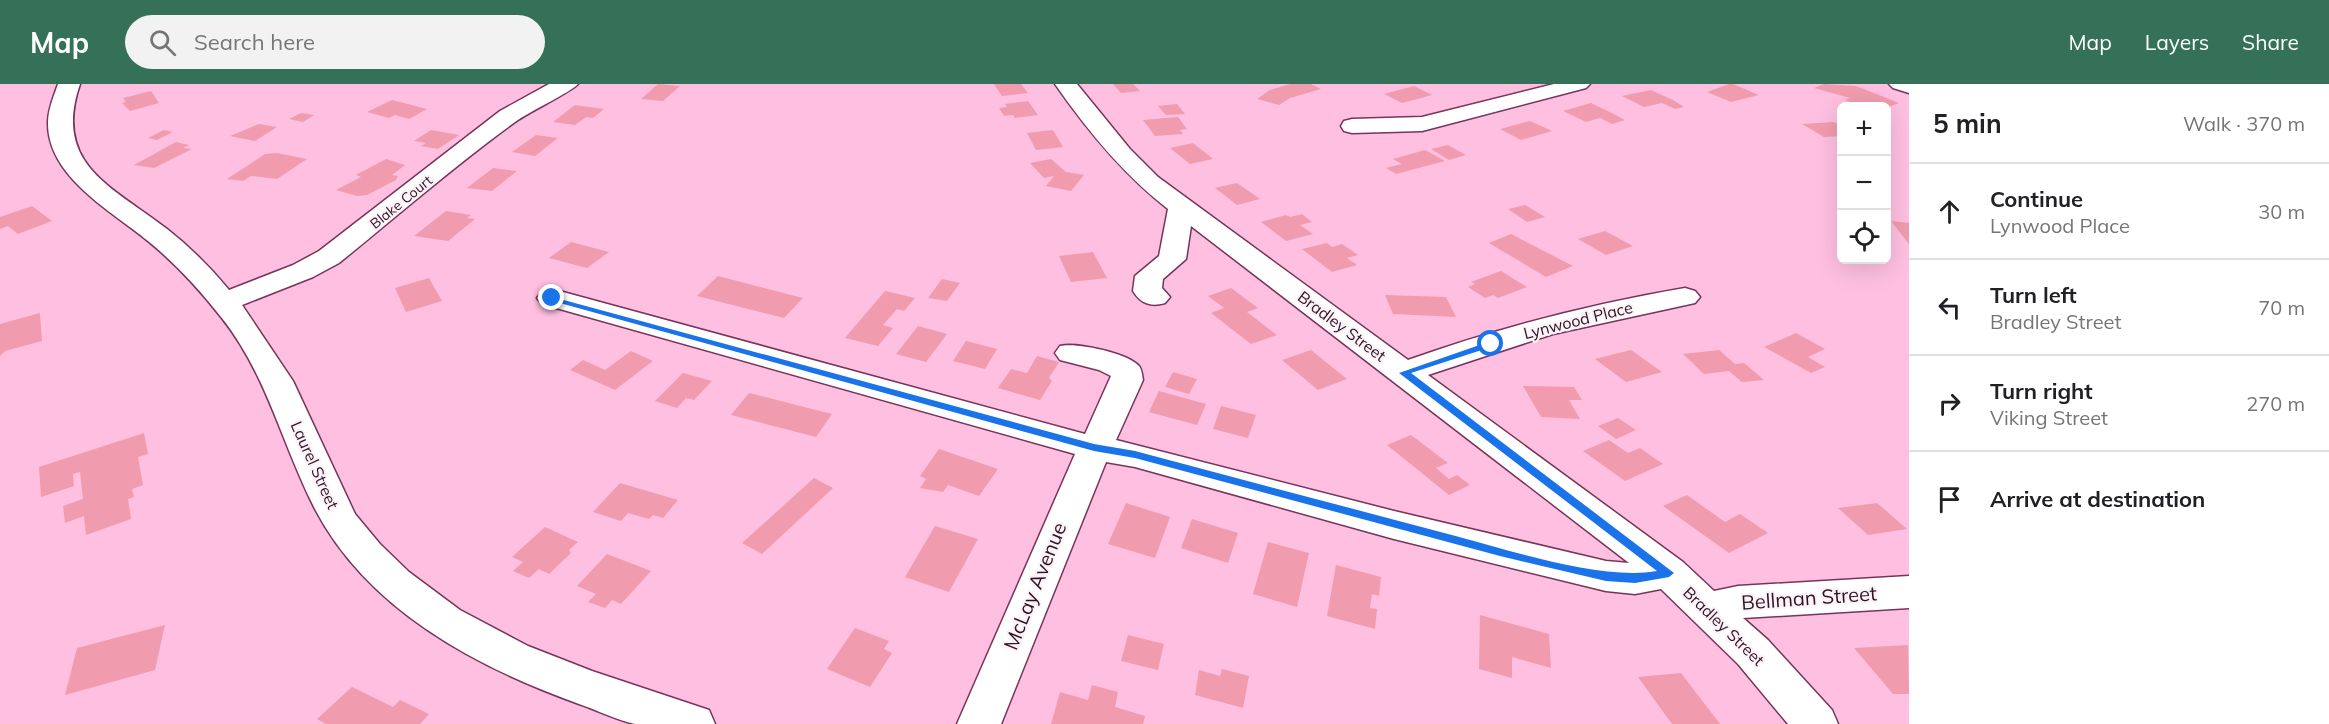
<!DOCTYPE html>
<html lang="en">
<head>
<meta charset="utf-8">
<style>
	body { margin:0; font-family:Mulish,sans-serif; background:#f2f2f2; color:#202124 }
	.controls { position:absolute; right:18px; top:18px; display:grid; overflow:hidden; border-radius:9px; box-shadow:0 6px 24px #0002 }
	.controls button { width:54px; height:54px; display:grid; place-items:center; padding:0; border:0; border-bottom:2px solid #e0e0e0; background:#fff; color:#202124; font:30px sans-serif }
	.stop { position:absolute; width:18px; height:18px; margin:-14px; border:4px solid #1a73e8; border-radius:50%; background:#fff }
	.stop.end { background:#1a73e8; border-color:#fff; box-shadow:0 2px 6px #0008 }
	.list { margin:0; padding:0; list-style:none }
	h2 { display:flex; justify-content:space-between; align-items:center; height:78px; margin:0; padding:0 24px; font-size:26px }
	h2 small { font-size:20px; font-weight:400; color:#757577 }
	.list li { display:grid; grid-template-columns:39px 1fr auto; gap:18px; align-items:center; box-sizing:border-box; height:96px; padding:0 24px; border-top:2px solid #e0e0e0 }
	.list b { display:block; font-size:22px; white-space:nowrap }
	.list p { margin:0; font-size:20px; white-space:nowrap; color:#757577 }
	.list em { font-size:20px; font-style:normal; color:#757577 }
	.icon { flex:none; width:33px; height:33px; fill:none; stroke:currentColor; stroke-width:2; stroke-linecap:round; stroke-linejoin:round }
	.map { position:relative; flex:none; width:1909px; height:640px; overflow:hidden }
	header { display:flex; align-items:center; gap:36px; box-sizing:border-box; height:84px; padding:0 30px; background:#357059; color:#fff }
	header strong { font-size:28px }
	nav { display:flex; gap:33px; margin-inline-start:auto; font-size:21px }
	.search { width:420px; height:54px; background:#f2f2f2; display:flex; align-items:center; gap:15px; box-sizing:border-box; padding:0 21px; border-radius:33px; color:#757577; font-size:22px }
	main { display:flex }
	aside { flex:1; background:#fff }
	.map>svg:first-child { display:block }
</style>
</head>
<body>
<header>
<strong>Map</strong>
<div class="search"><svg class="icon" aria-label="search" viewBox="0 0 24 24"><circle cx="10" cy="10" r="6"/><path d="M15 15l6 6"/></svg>Search here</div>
<nav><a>Map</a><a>Layers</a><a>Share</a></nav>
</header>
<main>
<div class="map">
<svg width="1909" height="640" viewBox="0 0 1909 640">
	<rect width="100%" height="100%" fill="#febfe0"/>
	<g fill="#f19cae">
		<path d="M658 0 680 2 663 17 641 15Z"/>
		<path d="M994 0H1021L1028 9 1002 12Z"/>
		<path d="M1113 0H1133L1140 7 1121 9Z"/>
		<path d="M1290 0H1311L1321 5 1290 14 1279 21 1257 15 1270 6Z"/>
		<path d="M1729 0H1733L1759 11 1731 18 1707 8Z"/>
		<path d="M1824 0 1856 2 1899 19 1886 24 1853 22 1858 21 1845 16 1850 14 1814 4Z"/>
		<path d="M1414 2 1432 11 1402 19 1384 10Z"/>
		<path d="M1651 6 1673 16 1684 23 1675 25 1662 19 1644 23 1622 12Z"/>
		<path d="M151 7 159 19 130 27 122 19 126 18 123 14Z"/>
		<path d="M392 16 427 25 409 35 395 31 389 34 367 28Z"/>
		<path d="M1028 17 1038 31 1015 34 1013 31 1004 32 999 24 1007 23 1005 20Z"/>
		<path d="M1591 19 1614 30 1625 36 1612 40 1600 34 1586 38 1563 27Z"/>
		<path d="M1177 20 1185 30 1166 31 1158 22Z"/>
		<path d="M575 21 604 25 593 34 586 33 575 41 553 38Z"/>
		<path d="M301 29 314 31 303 38 289 35Z"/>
		<path d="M1178 33 1187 45 1180 46 1183 50 1155 52 1143 36Z"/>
		<path d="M1530 37 1552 47 1521 56 1500 45Z"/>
		<path d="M1834 38 1842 43V52L1824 53 1802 40Z"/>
		<path d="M259 40 277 43 255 57 230 52Z"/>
		<path d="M164 46 173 48 157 56 148 54Z"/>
		<path d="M431 46 459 51 438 65 421 62 426 59 414 57Z"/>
		<path d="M1053 46 1063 63 1036 66 1027 49Z"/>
		<path d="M536 51 558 54 535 72 512 68Z"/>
		<path d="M176 58 189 61 183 64 192 65 154 84 134 81Z"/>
		<path d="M1193 59 1213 75 1190 80 1170 64Z"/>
		<path d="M1448 61 1466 71 1449 76 1431 65Z"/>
		<path d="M1425 66 1445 77 1396 90 1386 84 1402 80 1393 75Z"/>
		<path d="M277 69 307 75 277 95 251 92 243 97 227 95 265 70Z"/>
		<path d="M386 75 405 81 392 91 398 92 396 96 367 111 357 112 336 106 361 93 356 91Z"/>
		<path d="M1051 75 1066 88 1084 91 1071 107 1046 102 1054 92 1044 94 1030 79Z"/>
		<path d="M493 84 517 87 492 107 467 104Z"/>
		<path d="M1237 99 1260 115 1237 121 1215 104Z"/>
		<path d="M1525 121 1545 133 1527 138 1508 125Z"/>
		<path d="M32 122 52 137 18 150 8 142 0 145V133Z"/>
		<path d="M446 127 471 131 467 134 475 135 448 157 414 152Z"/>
		<path d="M1302 130 1312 138 1300 141 1313 150 1286 157 1261 138 1286 131 1290 133Z"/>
		<path d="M1891 137 1909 139V160Z"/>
		<path d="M1605 147 1633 162 1606 171 1578 155Z"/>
		<path d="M1511 150 1573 182 1546 193 1489 159Z"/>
		<path d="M571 158 609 168 587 184 549 174Z"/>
		<path d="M1327 159 1332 163 1342 160 1358 171 1347 174 1357 181 1332 188 1302 165Z"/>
		<path d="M1093 168 1107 194 1071 198 1059 172Z"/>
		<path d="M1501 187 1527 203 1498 214 1493 211 1485 214 1468 203 1475 200 1471 198Z"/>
		<path d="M718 192 803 214 784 234 697 212Z"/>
		<path d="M429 194 442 217 406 228 395 204Z"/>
		<path d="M942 195 960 199 947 217 928 214Z"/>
		<path d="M1231 204 1258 224 1247 228 1277 251 1251 260 1211 229 1224 224 1208 212Z"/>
		<path d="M885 207 915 214 904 227 897 225 883 241 893 244 878 262 845 254Z"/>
		<path d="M1385 211 1446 213 1456 233 1393 230Z"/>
		<path d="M40 229 42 257 5 267 0 272V240Z"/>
		<path d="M918 242 947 250 926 278 896 270Z"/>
		<path d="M1796 249 1825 265 1808 273 1825 283 1811 289 1764 263Z"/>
		<path d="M966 257 997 265 985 285 953 277Z"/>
		<path d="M1311 266 1347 295 1318 306 1282 276Z"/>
		<path d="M1631 266 1662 288 1626 298 1595 275Z"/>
		<path d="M1719 266 1735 280 1744 279 1764 296 1742 298 1729 287 1704 290 1683 270Z"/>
		<path d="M631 267 653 277 615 306 570 286 583 276 605 286Z"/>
		<path d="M1037 272 1059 278 1049 294 1052 297 1040 316 998 304 1011 285 1027 289Z"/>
		<path d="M1173 288 1197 295 1189 310 1165 303Z"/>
		<path d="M683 289 712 297 694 316 686 314 677 324 655 317Z"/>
		<path d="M1523 302 1574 303 1582 316H1569L1580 335 1541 333Z"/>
		<path d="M1159 307 1206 320 1197 341 1149 328Z"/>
		<path d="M749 309 832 330 816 353 731 331Z"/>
		<path d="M1221 322 1256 331 1248 354 1213 345Z"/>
		<path d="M1618 334 1636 346 1616 355 1598 342Z"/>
		<path d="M144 349 148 370 138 373 143 401 132 405 134 413 128 415 131 435 86 451 84 432 65 439 63 422 83 415 80 388 73 390 74 402 41 413 39 383Z"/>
		<path d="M1411 351 1448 379 1436 384 1449 395 1457 391 1470 401 1449 411 1387 361Z"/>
		<path d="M1609 356 1628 369 1640 364 1663 380 1625 397 1583 367Z"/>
		<path d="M939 365 998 385 979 412 948 401 943 408 920 404 926 395 920 392Z"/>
		<path d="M814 394 833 404 762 470 742 459Z"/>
		<path d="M620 399 678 416 663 434 653 431 649 435 628 429 621 437 593 428Z"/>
		<path d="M1687 411 1725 438 1740 430 1768 449 1729 469 1663 422Z"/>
		<path d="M1126 419 1170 433 1155 474 1108 460Z"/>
		<path d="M1877 419 1907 445 1868 451 1838 424Z"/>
		<path d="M1192 435 1238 449 1228 479 1181 464Z"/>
		<path d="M935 442 978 455 949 508 905 493Z"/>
		<path d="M545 443 578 458 569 466 571 469 549 490 539 485 529 494 513 487 523 478 512 473Z"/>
		<path d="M1268 458 1309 469 1297 523 1253 510Z"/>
		<path d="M607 470 651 487 621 520 612 516 605 524 588 518 596 510 577 502Z"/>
		<path d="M1336 481 1381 493 1379 512 1372 510 1370 524 1377 525 1375 545 1327 532Z"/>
		<path d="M1480 531 1549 550 1551 584 1512 573V594L1479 585Z"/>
		<path d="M165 541 155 586 65 611 77 564Z"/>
		<path d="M855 544 889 557 884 565 892 569 870 603 827 585Z"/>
		<path d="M1128 551 1164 560 1158 586 1121 577Z"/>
		<path d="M1908 561 1909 610H1893L1854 564Z"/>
		<path d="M1222 585 1249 592 1243 624 1195 611 1199 586 1220 592Z"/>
		<path d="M1681 589 1720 640H1672L1638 593Z"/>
		<path d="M1092 601 1118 608 1115 623 1145 632 1143 640H1051L1060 608 1088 616Z"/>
		<path d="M352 603 393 623 400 616 429 630 420 640H326L317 635Z"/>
	</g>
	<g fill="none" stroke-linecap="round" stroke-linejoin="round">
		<defs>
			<g id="minor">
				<path d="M58 0H80C52 81 113 103 167 145 190 163 211 184 229 206L293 181 319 167 500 27 549 0H578C573 7 527 29 515 38 454 82 397 132 339 179L313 193 242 221 293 297 355 430 380 460 409 488 460 526 528 562 592 587 709 626 715 640C690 640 660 640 635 640 616 636 597 626 579 620 476 583 368 526 315 425 282 361 267 290 221 233 199 205 175 179 148 157 112 127 47 93 48 38 48 25 54 12 58 0Z"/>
				<path d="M1055 0H1077L1130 65 1158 93 1408 276C1498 244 1591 220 1685 204L1695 207 1700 213 1695 219 1553 250 1428 291 1683 478 1714 507 1738 502 1909 492V524L1743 534 1768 556 1832 626 1838 640H1788L1738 580 1661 505 1635 510 1606 507 1394 455 1135 383 1106 378 1001 640H957L1075 370 542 220 537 214 542 208 552 205 1085 350 1111 292 1099 286 1060 276 1055 269 1060 262C1076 258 1128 269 1139 282 1142 286 1142 291 1143 296L1116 356 1394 427 1606 477 1629 479 1191 142 1186 175 1163 195 1162 204 1170 213 1165 219C1151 223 1141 220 1133 207L1135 192 1159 172 1168 125C1123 90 1087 46 1055 0Z"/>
				<path d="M1554 0H1590L1586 4 1422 47 1352 49 1344 47 1341 42 1344 37 1352 35 1422 33Z"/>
				<path d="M1889 0H1909V9L1893 4Z"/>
			</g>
		</defs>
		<use href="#minor" stroke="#76345a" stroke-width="3"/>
		<use href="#minor" fill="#fff" fill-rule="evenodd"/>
	</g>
	<path fill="#1a73e8" d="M549 212 1094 360 1135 367C1239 395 1343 422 1448 450 1506 465 1600 497 1657 487L1399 289 1491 257 1495 260 1494 262 1411 289 1674 489 1669 493 1635 499 1606 497 1500 472 1135 374 1094 367 549 216Z"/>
	<g text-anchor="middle" stroke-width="4.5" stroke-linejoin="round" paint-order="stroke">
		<g font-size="14" fill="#2f1323" stroke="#fbf3f7">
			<text transform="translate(401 118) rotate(-39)" y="5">Blake Court</text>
		</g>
		<g font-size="16" fill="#2f1323" stroke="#fbf3f7">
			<text transform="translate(1578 236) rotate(-14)" y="6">Lynwood Place</text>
			<text transform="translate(1342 242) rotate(37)" y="6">Bradley Street</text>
			<text transform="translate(315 381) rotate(66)" y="6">Laurel Street</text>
			<text transform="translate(1724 542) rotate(44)" y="6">Bradley Street</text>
		</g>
		<g font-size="20" fill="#2f1323" stroke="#fbf3f7">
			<text transform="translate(1035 502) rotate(-68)" y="7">McLay Avenue</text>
			<text transform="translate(1809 514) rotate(-4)" y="7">Bellman Street</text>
		</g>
	</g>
</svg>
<div class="controls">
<button>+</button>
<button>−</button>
<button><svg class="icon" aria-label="locate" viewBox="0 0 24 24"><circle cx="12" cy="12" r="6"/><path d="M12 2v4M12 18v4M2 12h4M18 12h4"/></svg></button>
</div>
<div class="stop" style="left:1491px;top:260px"></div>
<div class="stop end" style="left:552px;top:214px"></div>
</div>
<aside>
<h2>5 min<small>Walk · 370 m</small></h2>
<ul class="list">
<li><svg class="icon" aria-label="ahead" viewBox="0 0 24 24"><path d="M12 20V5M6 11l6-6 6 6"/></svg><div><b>Continue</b><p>Lynwood Place</p></div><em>30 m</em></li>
<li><svg class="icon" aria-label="left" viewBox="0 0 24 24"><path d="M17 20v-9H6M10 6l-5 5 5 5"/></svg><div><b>Turn left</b><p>Bradley Street</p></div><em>70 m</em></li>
<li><svg class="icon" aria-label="right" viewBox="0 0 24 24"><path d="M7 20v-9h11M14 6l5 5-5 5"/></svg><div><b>Turn right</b><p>Viking Street</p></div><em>270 m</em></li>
<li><svg class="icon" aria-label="arrive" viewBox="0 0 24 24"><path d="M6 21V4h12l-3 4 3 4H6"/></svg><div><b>Arrive at destination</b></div></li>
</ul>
</aside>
</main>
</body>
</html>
